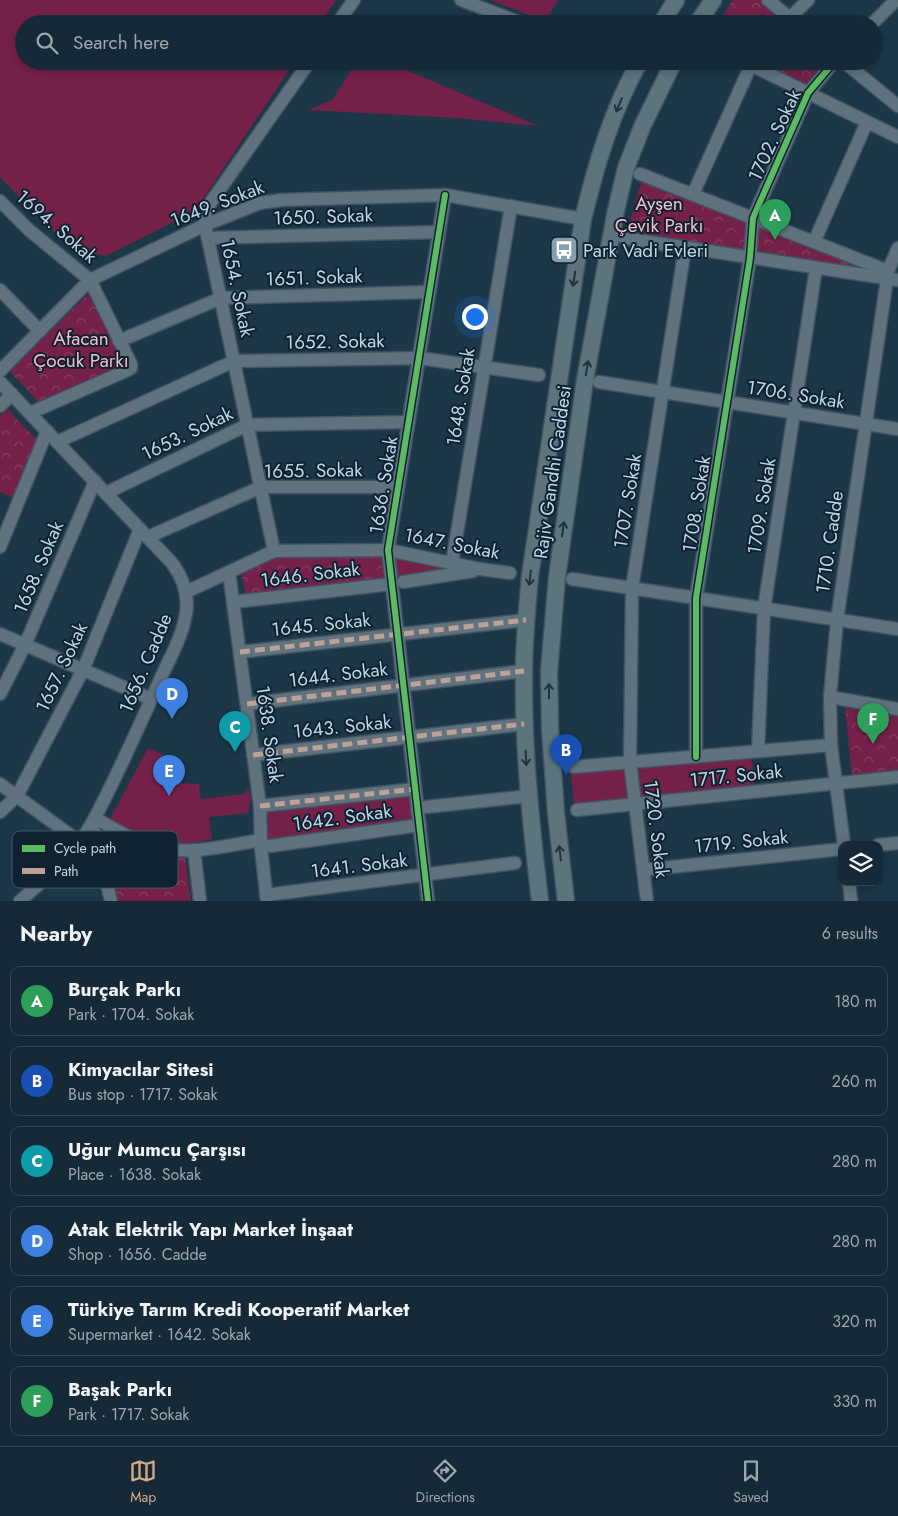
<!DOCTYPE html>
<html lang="en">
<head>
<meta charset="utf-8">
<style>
	body { margin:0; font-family:Jost,sans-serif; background:#1e323e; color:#f1f3f6 }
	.controls { position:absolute; right:15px; bottom:15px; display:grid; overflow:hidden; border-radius:10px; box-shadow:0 2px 8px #0003 }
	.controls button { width:45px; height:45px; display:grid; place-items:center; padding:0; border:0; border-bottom:1px solid #344651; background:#152a36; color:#f1f3f6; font:25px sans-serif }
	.you { position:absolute; left:474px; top:316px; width:18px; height:18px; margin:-12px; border:4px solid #fff; border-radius:50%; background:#1a73e8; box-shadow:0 0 0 8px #1a73e833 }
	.badge { display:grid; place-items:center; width:32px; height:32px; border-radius:50%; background:#d6ab8b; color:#fff; font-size:16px; font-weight:700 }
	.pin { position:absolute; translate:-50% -41px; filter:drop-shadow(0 1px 2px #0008) }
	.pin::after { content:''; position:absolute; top:26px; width:18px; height:15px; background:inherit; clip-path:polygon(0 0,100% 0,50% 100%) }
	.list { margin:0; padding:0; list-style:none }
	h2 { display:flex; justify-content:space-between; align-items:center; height:65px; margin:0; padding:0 20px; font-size:21px }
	h2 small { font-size:16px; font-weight:400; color:#9da7ad }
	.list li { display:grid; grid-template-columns:32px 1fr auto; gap:15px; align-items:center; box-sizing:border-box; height:70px; margin:0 10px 10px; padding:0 10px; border:1px solid #344651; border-radius:10px }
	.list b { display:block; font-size:19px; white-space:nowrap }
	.list p { margin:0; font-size:16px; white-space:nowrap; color:#9da7ad }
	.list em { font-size:16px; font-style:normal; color:#9da7ad }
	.icon { flex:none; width:28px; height:28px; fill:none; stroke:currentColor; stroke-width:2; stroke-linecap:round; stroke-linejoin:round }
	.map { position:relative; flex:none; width:898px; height:901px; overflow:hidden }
	.search { position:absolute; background:#152a36; box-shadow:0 2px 8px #0003; left:15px; right:15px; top:15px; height:55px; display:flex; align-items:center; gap:12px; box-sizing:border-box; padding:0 18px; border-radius:28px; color:#9da7ad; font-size:19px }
	.sheet { height:545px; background:#152a36 }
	nav { display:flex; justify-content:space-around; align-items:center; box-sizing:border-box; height:70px; border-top:1px solid #344651; background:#152a36; font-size:14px; color:#9da7ad }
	nav a { display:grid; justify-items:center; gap:2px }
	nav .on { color:#d6ab8b }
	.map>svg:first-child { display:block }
</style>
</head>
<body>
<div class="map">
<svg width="898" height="901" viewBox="0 0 898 901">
	<defs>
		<pattern id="park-crowns" width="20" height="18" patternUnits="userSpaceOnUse" patternTransform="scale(1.25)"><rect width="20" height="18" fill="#752048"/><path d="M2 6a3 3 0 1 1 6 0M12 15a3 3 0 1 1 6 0" fill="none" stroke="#874062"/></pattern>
	</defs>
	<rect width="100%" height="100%" fill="#1c3848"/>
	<g fill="#752048">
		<path d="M0 0H336L320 24H24V61H295L195 211 106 256 73 250 0 177Z"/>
		<path d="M490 0H558L545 21Z"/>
		<path d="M357 61H385L538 126 459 118 308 110 332 100Z"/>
		<path d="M394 553 465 569 397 580Z"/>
		<path d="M148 748 163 755 158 764 178 774 179 783 199 784 201 799 245 794 247 790H249L251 800 248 813 209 817 212 839C203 841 193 843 184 844 156 845 133 834 110 819Z"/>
		<path d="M751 754 755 789 574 807 571 773Z"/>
		<path d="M411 793 415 822 265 843 266 808Z"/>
	</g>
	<g fill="url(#park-crowns)">
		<path d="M733 0H759L787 24H717Z"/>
		<path d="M751 61H825L803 87Z"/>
		<path d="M642 179 750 221 748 254 626 236Z"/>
		<path d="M756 224 874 272 754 255Z"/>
		<path d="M88 294 110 330 127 367 41 405 10 371Z"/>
		<path d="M7 409 38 441 14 498 0 492V416Z"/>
		<path d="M274 555H384L387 578 246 596 241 571Z"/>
		<path d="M845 708 898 716V771L852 775Z"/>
		<path d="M102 829 151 853 185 858 191 901H118Z"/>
	</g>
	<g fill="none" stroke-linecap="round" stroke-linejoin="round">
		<defs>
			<g id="minor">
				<path d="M461 0 524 24"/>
				<path d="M768 0 797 24"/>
				<path d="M790 18 808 0"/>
				<path d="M337 24 354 0"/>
				<path d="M872 24 896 0"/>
				<path d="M622 61 637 67"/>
				<path d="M743 61 898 137"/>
				<path d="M843 61 898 106"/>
				<path d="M640 174 888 271"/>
				<path d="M693 194 751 65"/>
				<path d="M0 201 29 230 90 280 131 364V368L128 370 30 413"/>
				<path d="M208 238 439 232"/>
				<path d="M624 238 898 280"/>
				<path d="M814 242 867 122"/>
				<path d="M0 290 40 331"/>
				<path d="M119 341 221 298 429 292"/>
				<path d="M0 371 90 280 205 225 260 203 281 200 445 195 583 219"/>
				<path d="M0 382 172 563C183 578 189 594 186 613 183 636 169 659 160 680 138 728 117 777 92 823 74 854 47 877 20 901"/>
				<path d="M599 382 898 429"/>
				<path d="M0 406 12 394"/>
				<path d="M57 442 234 361 419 358 539 375"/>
				<path d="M106 493 247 425 409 422"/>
				<path d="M148 537 261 487H398"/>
				<path d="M0 547 47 431"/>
				<path d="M274 551 205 225 206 212 211 202 310 61"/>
				<path d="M452 563 511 206"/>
				<path d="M229 572 260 806 261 848 267 901"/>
				<path d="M572 579 898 629"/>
				<path d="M403 582 473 571"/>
				<path d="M186 592 274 551 388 550 480 569 510 573"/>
				<path d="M233 602 391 584"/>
				<path d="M0 634 151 699"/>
				<path d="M240 652 526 620"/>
				<path d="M0 694 25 645 95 481"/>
				<path d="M830 697 898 709"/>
				<path d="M247 704 524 671"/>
				<path d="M758 751 764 609 816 268"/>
				<path d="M253 755 524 724"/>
				<path d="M696 757V598L750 258 753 218 808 93 835 61"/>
				<path d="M573 767 831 745"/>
				<path d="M0 784 80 842"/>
				<path d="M260 806 415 789"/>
				<path d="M417 808 529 796"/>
				<path d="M577 810 898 777"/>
				<path d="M0 812 17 796 83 670 140 529"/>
				<path d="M95 818C116 830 137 843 161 848 194 855 229 845 261 840"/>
				<path d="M92 823 111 901"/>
				<path d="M844 845 831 745 830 697 837 620 887 279 888 271 898 248"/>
				<path d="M878 845 898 843"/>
				<path d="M270 846 420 825"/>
				<path d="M194 850 200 901"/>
				<path d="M643 870 842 849"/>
				<path d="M849 882 851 901"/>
				<path d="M266 895 515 863"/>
				<path d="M428 901 388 550 445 195"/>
				<path d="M647 901 630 762 632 588 685 248"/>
			</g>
			<g id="major">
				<path d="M661 24 676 0"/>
				<path d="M697 24 713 0"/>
				<path d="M540 901C531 825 523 748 524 672 524 640 527 608 530 576L583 219C596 165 612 110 640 61"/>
				<path d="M566 901 556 813 550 728 549 672 557 577 585 380 616 210 626 168 642 127 674 61"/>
			</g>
		</defs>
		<use href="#minor" stroke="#3f5360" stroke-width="15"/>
		<use href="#major" stroke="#3f5360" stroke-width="19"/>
		<use href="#minor" stroke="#5f727e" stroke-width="12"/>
		<use href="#major" stroke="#5d747d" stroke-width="16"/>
		<g stroke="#bda197" stroke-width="5" stroke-dasharray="10 5" stroke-linecap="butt">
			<path d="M240 652 526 620"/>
			<path d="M247 704 524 671"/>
			<path d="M253 755 524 724"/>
			<path d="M260 806 415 789"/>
		</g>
		<defs>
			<g id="cycleway">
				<path d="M696 757V598L750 258 753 218 808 93 835 61"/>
				<path d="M428 901 388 550 445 195"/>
			</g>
		</defs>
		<use href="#cycleway" stroke="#0f2230" stroke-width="9"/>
		<use href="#cycleway" stroke="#5cba63" stroke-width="6"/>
	</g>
	<defs><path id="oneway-shaft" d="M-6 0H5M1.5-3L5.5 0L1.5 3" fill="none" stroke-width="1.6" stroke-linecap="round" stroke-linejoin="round" transform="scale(1.25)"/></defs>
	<g stroke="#1f323f">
		<use href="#oneway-shaft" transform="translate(619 105) rotate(113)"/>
		<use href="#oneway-shaft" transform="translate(574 279) rotate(99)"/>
		<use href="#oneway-shaft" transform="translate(587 368) rotate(-80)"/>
		<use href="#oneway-shaft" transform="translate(563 529) rotate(-82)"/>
		<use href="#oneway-shaft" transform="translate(530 578) rotate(96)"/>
		<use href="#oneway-shaft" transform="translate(549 691) rotate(-90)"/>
		<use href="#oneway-shaft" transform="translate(526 758) rotate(87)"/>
		<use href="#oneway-shaft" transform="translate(560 853) rotate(-97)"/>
	</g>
	<defs>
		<symbol id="bus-square" viewBox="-11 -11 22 22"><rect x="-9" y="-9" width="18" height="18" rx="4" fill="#859fb0" stroke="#0f2230"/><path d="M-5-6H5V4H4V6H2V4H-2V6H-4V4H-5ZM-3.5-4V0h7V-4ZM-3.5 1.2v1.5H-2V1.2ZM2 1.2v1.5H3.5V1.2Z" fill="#fff"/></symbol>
	</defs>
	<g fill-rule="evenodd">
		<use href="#bus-square" x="548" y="234" width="32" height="32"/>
	</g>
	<g text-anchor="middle" stroke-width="4" stroke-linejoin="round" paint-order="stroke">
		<g font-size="19" fill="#bdd6e8" stroke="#0f2230">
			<text transform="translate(774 135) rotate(-65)" y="7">1702. Sokak</text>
			<text transform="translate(217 203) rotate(-21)" y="7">1649. Sokak</text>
			<text transform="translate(323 216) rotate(-2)" y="7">1650. Sokak</text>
			<text transform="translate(57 226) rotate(41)" y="7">1694. Sokak</text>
			<text transform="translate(314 277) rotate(-2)" y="7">1651. Sokak</text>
			<text transform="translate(238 288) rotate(78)" y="7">1654. Sokak</text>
			<text transform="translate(335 341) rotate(-1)" y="7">1652. Sokak</text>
			<text transform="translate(796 394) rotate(9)" y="7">1706. Sokak</text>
			<text transform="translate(460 397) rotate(-81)" y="7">1648. Sokak</text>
			<text transform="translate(187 433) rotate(-26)" y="7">1653. Sokak</text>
			<text transform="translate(313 470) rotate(-1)" y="7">1655. Sokak</text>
			<text transform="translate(552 472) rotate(-82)" y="7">Rajiv Gandhi Caddesi</text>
			<text transform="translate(383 485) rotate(-81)" y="7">1636. Sokak</text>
			<text transform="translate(627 501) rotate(-81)" y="7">1707. Sokak</text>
			<text transform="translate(696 504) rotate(-81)" y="7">1708. Sokak</text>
			<text transform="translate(761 506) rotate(-81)" y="7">1709. Sokak</text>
			<text transform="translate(829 542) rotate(-82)" y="7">1710. Cadde</text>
			<text transform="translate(452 543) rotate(11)" y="7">1647. Sokak</text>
			<text transform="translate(38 567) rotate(-67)" y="7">1658. Sokak</text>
			<text transform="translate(310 574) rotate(-7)" y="7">1646. Sokak</text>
			<text transform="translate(321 624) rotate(-6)" y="7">1645. Sokak</text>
			<text transform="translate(145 663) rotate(-67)" y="7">1656. Cadde</text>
			<text transform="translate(61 667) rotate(-65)" y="7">1657. Sokak</text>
			<text transform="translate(338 674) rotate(-7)" y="7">1644. Sokak</text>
			<text transform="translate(342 726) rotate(-6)" y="7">1643. Sokak</text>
			<text transform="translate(270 734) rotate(82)" y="7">1638. Sokak</text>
			<text transform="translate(736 775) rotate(-6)" y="7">1717. Sokak</text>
			<text transform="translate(342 817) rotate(-8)" y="7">1642. Sokak</text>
			<text transform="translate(657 829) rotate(83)" y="7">1720. Sokak</text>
			<text transform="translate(741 841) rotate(-6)" y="7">1719. Sokak</text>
			<text transform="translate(359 865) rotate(-7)" y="7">1641. Sokak</text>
		</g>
		<g font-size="19" fill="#f6bccc" stroke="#0f2230">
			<text x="659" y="210">Ayşen<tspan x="659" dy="22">Çevik Parkı</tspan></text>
			<text x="81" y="345">Afacan<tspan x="81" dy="22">Çocuk Parkı</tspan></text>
		</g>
		<g font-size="19" fill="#bdd6e8" stroke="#0f2230" text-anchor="start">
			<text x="583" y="257">Park Vadi Evleri</text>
		</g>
	</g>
	<rect x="12" y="831" width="166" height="57" rx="8" fill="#0f2230" stroke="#435867" stroke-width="1"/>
	<rect x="22" y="845" width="23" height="7" fill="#5cba63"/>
	<rect x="22" y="868" width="23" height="6" fill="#bda197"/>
	<g font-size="14" fill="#bdd6e8">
		<text x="54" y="853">Cycle path</text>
		<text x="54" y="876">Path</text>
	</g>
</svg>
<div class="controls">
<button><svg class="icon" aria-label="layers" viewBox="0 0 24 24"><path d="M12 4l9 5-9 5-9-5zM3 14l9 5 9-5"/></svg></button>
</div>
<div class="you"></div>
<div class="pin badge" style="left:775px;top:240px;background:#2e9e5b">A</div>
<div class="pin badge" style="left:566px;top:775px;background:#1a4fb4">B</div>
<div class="pin badge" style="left:235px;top:752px;background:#0f9aa8">C</div>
<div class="pin badge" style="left:172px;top:719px;background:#3f7fe0">D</div>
<div class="pin badge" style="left:169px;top:796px;background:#3f7fe0">E</div>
<div class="pin badge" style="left:873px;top:744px;background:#2e9e5b">F</div>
<div class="search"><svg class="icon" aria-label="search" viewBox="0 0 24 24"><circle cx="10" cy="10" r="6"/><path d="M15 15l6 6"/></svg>Search here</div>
</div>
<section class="sheet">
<h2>Nearby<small>6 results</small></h2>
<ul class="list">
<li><span class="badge" style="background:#2e9e5b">A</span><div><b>Burçak Parkı</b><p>Park · 1704. Sokak</p></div><em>180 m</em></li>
<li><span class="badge" style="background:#1a4fb4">B</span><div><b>Kimyacılar Sitesi</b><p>Bus stop · 1717. Sokak</p></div><em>260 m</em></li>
<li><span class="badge" style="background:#0f9aa8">C</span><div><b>Uğur Mumcu Çarşısı</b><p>Place · 1638. Sokak</p></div><em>280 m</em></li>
<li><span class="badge" style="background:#3f7fe0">D</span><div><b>Atak Elektrik Yapı Market İnşaat</b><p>Shop · 1656. Cadde</p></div><em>280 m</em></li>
<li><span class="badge" style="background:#3f7fe0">E</span><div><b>Türkiye Tarım Kredi Kooperatif Market</b><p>Supermarket · 1642. Sokak</p></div><em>320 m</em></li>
<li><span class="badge" style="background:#2e9e5b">F</span><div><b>Başak Parkı</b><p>Park · 1717. Sokak</p></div><em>330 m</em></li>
</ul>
</section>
<nav>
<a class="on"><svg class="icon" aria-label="map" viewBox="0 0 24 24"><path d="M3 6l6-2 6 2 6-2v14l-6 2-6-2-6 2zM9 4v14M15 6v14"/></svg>Map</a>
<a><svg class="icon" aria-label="directions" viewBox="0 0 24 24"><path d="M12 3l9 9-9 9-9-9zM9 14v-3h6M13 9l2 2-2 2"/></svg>Directions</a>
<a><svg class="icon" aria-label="saved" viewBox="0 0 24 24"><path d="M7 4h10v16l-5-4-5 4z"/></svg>Saved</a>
</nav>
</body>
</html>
